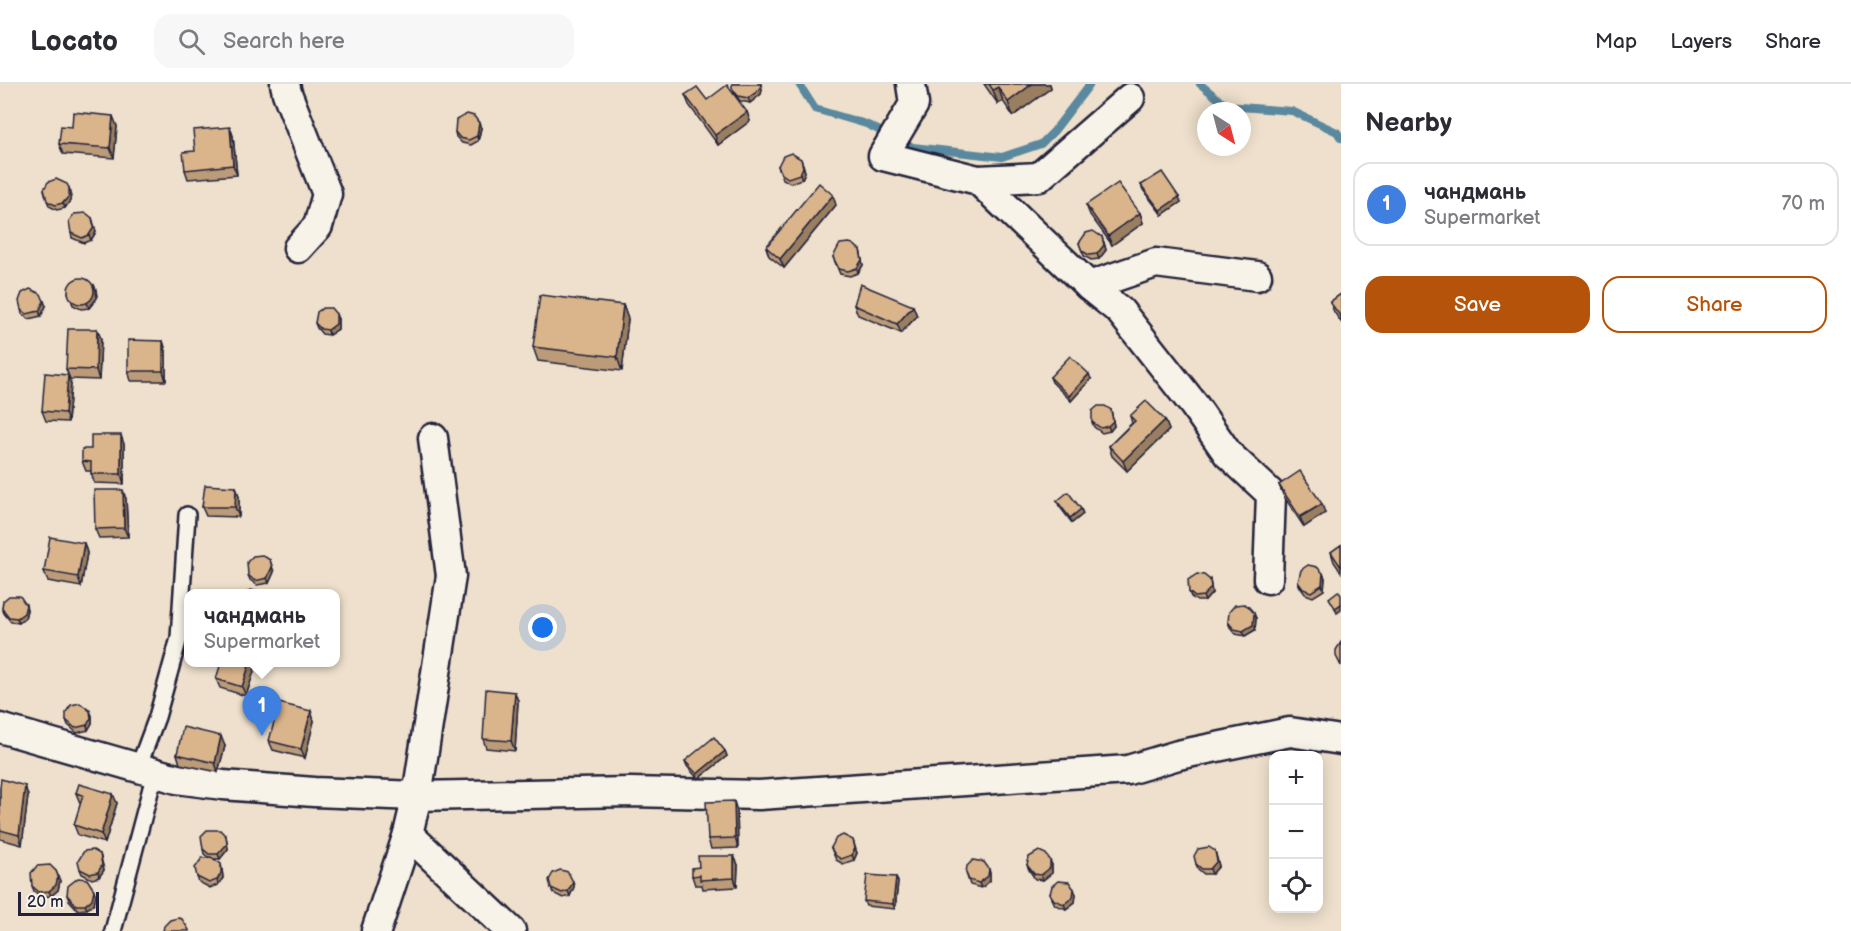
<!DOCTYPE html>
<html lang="en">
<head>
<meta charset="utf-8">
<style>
	body { margin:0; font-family:"Balsamiq Sans",sans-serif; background:#f7f7f7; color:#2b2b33 }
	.controls { position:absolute; right:18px; bottom:18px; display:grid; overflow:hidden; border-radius:12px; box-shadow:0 3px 15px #0003 }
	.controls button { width:54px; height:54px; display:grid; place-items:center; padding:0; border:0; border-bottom:2px solid #e1e1e2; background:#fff; color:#2b2b33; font:30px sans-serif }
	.compass { position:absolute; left:1197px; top:18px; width:54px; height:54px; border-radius:50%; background:#fff; box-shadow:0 3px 15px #0003; rotate:144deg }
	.scale { position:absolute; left:18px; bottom:15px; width:81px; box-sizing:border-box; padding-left:6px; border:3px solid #22223b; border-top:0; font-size:16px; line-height:21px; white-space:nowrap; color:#22223b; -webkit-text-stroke:4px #f7f3e8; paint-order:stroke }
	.you { position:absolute; left:543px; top:544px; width:21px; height:21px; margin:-15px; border:4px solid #fff; border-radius:50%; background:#1a73e8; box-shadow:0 0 0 9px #1a73e833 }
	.badge { display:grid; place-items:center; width:39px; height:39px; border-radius:50%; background:#b45309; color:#fff; font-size:20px; font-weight:700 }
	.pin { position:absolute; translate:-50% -50px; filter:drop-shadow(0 2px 3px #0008) }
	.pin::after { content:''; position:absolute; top:32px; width:21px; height:18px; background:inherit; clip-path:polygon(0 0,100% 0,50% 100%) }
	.popup { position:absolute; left:184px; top:505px; width:156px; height:78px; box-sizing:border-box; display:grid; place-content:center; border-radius:12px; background:#fff; filter:drop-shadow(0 2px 4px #0005); font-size:20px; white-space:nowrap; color:#7c7c81 }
	.popup b { font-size:22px; color:#2b2b33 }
	.popup::after { content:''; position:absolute; left:50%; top:100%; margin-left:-12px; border:12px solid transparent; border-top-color:#fff }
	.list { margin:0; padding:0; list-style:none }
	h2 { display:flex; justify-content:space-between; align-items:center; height:78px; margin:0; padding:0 24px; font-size:26px }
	h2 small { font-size:20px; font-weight:400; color:#7c7c81 }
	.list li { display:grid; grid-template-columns:39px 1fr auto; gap:18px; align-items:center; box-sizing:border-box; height:84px; margin:0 12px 12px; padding:0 12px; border:2px solid #e1e1e2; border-radius:18px }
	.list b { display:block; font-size:22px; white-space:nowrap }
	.list p { margin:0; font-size:20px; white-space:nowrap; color:#7c7c81 }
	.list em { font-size:20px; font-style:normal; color:#7c7c81 }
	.actions { display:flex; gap:12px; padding:18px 24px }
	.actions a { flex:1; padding:14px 0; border:2px solid #b45309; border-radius:18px; text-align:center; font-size:21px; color:#b45309 }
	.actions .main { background:#b45309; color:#fff }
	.icon { flex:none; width:33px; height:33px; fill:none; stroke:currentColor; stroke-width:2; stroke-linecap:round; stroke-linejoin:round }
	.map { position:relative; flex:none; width:1341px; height:847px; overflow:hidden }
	header { display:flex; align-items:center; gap:36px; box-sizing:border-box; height:84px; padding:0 30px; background:#fff; border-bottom:2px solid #e1e1e2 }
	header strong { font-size:28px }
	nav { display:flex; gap:33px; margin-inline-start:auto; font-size:21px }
	.search { width:420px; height:54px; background:#f7f7f7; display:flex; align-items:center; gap:15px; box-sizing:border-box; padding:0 21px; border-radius:18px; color:#7c7c81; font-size:22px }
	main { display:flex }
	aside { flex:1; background:#fff }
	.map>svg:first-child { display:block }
</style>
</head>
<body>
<header>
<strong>Locato</strong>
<div class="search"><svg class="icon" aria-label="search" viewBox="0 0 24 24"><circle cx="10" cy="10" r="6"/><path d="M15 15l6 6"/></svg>Search here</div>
<nav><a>Map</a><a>Layers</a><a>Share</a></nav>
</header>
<main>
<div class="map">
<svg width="1341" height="847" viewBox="0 0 1341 847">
	<rect width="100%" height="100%" fill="#eee0cc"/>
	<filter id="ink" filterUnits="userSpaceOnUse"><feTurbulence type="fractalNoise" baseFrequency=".0167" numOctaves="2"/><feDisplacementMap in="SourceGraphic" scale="12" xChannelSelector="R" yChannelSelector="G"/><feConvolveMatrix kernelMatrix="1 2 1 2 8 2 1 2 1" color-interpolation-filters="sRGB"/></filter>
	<g filter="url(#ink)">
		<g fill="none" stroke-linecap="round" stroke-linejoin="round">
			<g stroke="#5a889e" stroke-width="8">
				<path d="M799 0 815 25 866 40 913 63 1002 73 1041 60 1054 47 1090 0"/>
				<path d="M1200 0 1227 22 1292 27 1337 48 1341 54"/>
			</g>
			<defs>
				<g id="service">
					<path d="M138 684 157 633 179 554 187 431"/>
					<path d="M113 847 155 689"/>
				</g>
				<g id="minor">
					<path d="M285 0 287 9 327 110 318 142 298 164"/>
					<path d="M911 0 914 20 883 72 978 96 1089 202 1120 227 1194 321 1228 370 1271 410 1268 495"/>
					<path d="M978 96 1039 93 1130 14"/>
					<path d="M1089 202 1156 179 1257 192"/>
					<path d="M0 644 177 695 223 701 314 708 417 712 630 708 759 711 1128 686 1178 671 1290 648 1341 656"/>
					<path d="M408 750 511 847"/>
					<path d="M376 847 408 750 417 712 451 492 433 354"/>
				</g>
			</defs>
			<use href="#service" stroke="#22223b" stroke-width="20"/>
			<use href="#minor" stroke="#22223b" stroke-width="33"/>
			<use href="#service" stroke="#f7f3e8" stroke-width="15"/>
			<use href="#minor" stroke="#f7f3e8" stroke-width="28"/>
		</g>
		<g fill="#bb9b78" stroke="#22223b" stroke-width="1.5">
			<path d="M732 0H761L762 6 761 10 750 19 740 17 734 9Z"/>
			<path d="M984 0H1050L1051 4 1013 32 1003 17 998 20Z"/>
			<path d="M685 11 707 16 747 28 750 37 718 61 689 21Z"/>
			<path d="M117 42 114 74 63 70 59 60 72 43Z"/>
			<path d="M230 43 233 52 237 91 188 95 185 86 195 67Z"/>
			<path d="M481 44 478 57 471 61 462 59 456 53 455 48Z"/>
			<path d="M803 80 805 88 802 95 790 99 783 95 778 82Z"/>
			<path d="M1141 101 1181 118 1162 131 1143 106Z"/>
			<path d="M69 104 71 109 70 117 65 124 57 126 49 122 44 105Z"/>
			<path d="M836 121 784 184 769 172 766 163Z"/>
			<path d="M1086 121 1140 129 1143 139 1112 161 1090 131Z"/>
			<path d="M92 134 96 148 91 156 84 159 72 154 71 149Z"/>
			<path d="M1104 158 1106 166 1099 175 1091 176 1084 172 1079 159Z"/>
			<path d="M860 166 863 181 858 189 850 192 840 190 833 173Z"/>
			<path d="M94 201 96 206 97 214 89 224 81 225 73 221 68 208Z"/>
			<path d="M1341 210V238L1334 228 1330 218Z"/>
			<path d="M623 221 628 235 622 287 538 277 533 263Z"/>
			<path d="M854 221 913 222 917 232 901 249 858 231Z"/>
			<path d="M46 222 41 232 29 235 22 230 21 225Z"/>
			<path d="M338 235V245L329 251 322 250 317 244 315 239Z"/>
			<path d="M97 245 101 255 99 296 70 295 66 285Z"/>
			<path d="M163 257 166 267V297H131L128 287Z"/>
			<path d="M1050 293 1091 295 1071 317 1052 298Z"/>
			<path d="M71 300 68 338 46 337 42 327Z"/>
			<path d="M1111 326 1114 342 1110 347 1102 349 1094 343 1092 338Z"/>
			<path d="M1130 332 1165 336 1169 346 1127 387 1112 372 1109 362 1132 339Z"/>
			<path d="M124 360V400L94 399 91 387H86L82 377 91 365Z"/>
			<path d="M1279 401 1325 429 1304 443 1283 411Z"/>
			<path d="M236 403 239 413V433L206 432 202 423Z"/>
			<path d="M126 415 128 453 99 454 95 445Z"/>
			<path d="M1057 417 1081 425 1083 430 1072 439 1059 422Z"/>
			<path d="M84 459 87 469 81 503 48 497 44 487Z"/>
			<path d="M1341 461V488L1334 478 1331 468Z"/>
			<path d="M270 476 274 488 269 499 257 501 250 496 248 491Z"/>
			<path d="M1325 494 1324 506 1313 513 1305 510 1300 503 1298 498Z"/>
			<path d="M1210 496 1212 509 1205 517H1197L1191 513 1189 508Z"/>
			<path d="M26 521 27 526 25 534 19 539 11 538 4 529 2 524Z"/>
			<path d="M1256 534 1255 546 1245 552 1236 550 1230 543 1228 538Z"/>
			<path d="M256 581 246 612 220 604 216 595Z"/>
			<path d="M518 617 515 667 486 664 483 655Z"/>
			<path d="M90 627 92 632V639L88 646 77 649 68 641 66 636Z"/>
			<path d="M311 627 314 637 305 674 273 666 269 657Z"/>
			<path d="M225 662 218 688 180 680 177 670Z"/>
			<path d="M725 667 727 672 698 695 687 682 685 677Z"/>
			<path d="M25 702 28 712 22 761 0 755V704Z"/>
			<path d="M76 709 117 719 105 759 78 751 74 741 81 719H80Z"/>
			<path d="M737 727 738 764 711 765 708 755Z"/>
			<path d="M226 752 228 765 220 775H214L222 785 223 794 218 801 210 804 199 798 197 793 208 773 204 770 203 765Z"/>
			<path d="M831 764 857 769 854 776 843 780 836 776Z"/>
			<path d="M1215 767 1219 782 1212 790H1204L1198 785 1196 780Z"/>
			<path d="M100 770 104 786 99 793 92 795 82 790 80 785Z"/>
			<path d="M734 772 738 781 737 803 703 805 702 801H695L692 792 699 783Z"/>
			<path d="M1027 781H1052V789L1043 796 1035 795 1029 786Z"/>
			<path d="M989 785 990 790V797L981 804 970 801 966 789Z"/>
			<path d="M56 787 60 797 58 806 51 812 41 813 34 807 32 802Z"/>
			<path d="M896 793 898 798 895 825 866 822 864 817Z"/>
			<path d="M573 798 574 803 570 812 563 814 553 809 551 804Z"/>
			<path d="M1050 810H1076L1075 818 1066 825 1055 821Z"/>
			<path d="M67 811H96L94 820 87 825 78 826 69 816Z"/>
		</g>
		<g fill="#997e61" stroke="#22223b" stroke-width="1.5">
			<path d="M760 0H761L762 6 761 10 750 19 748 14Z"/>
			<path d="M1032 0H1050L1051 4 1013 32 1008 18Z"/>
			<path d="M998 3 1003 17 998 20 993 6Z"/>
			<path d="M747 28 750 37 718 61 715 51Z"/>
			<path d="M113 32 117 42 114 74 110 64Z"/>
			<path d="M479 39 481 44 478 57 477 52Z"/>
			<path d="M230 43 233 52 237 91 233 81Z"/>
			<path d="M801 75 805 88 802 95 800 90Z"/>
			<path d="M69 104 71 109 70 117 65 124 63 119Z"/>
			<path d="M833 111 836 121 784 184 780 175Z"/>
			<path d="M1179 113 1181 118 1162 131 1160 126Z"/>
			<path d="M1140 129 1143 139 1112 161 1108 152Z"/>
			<path d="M92 134 96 148 91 156 89 151Z"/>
			<path d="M1102 153 1106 166 1099 175 1097 170Z"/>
			<path d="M860 166 863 181 858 189 857 184Z"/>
			<path d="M94 201 96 206 97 214 89 224 87 219Z"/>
			<path d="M44 217 46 222 41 232 39 227Z"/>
			<path d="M623 221 628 235 622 287 617 273Z"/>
			<path d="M913 222 917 232 901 249 897 240Z"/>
			<path d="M336 230 338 235V245L329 251 328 246Z"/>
			<path d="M97 245 101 255 99 296 96 286Z"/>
			<path d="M163 257 166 267V297L163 287Z"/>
			<path d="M1089 290 1091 295 1071 317 1069 312Z"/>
			<path d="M68 291 71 300 68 338 65 329Z"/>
			<path d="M1111 326 1114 342 1110 347 1108 342Z"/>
			<path d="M1165 336 1169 346 1127 387 1123 377Z"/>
			<path d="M121 351 124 360V400L121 390Z"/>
			<path d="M236 403 239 413V433L235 423Z"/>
			<path d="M123 406 126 415 128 453 124 444Z"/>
			<path d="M1322 420 1325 429 1304 443 1300 433Z"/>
			<path d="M1081 425 1083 430 1072 439 1070 434Z"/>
			<path d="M84 459 87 469 81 503 78 493Z"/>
			<path d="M272 483 274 488 269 499 267 494Z"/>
			<path d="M1323 489 1325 494 1324 506 1322 501Z"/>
			<path d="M1210 496 1212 509 1205 517 1203 512Z"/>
			<path d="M1341 520V526L1337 529 1335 524Z"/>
			<path d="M26 521 27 526 25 534 19 539 17 534Z"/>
			<path d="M1254 529 1256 534 1255 546 1245 552 1243 547Z"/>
			<path d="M250 579H255L256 581 246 612 242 603Z"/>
			<path d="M515 608 518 617 515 667 511 657Z"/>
			<path d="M90 627 92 632V639L88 646 87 641Z"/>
			<path d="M311 627 314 637 305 674 301 665Z"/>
			<path d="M221 652 225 662 218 688 215 679Z"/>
			<path d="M725 667 727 672 698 695 697 690Z"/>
			<path d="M25 702 28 712 22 761 19 751Z"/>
			<path d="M113 710 117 719 105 759 101 750Z"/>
			<path d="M734 717 737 727 738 764 735 754Z"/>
			<path d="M226 752 228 765 220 775 218 770Z"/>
			<path d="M853 756 857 769 854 776 852 771Z"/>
			<path d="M1215 767 1219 782 1212 790 1210 785Z"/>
			<path d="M100 770 104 786 99 793 98 788Z"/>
			<path d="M734 772 738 781 737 803 734 794Z"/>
			<path d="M1050 776 1052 781V789L1043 796 1041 791Z"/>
			<path d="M221 780 222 785 223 794 218 801 217 796Z"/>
			<path d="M989 785 990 790V797L981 804 979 799Z"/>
			<path d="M58 792 60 797 58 806 51 812 49 807Z"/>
			<path d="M896 793 898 798 895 825 893 820Z"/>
			<path d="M573 798 574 803 570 812 568 807Z"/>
			<path d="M1074 805 1076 810 1075 818 1066 825 1064 820Z"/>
			<path d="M94 806 96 811 94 820 87 825 85 821Z"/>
		</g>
		<g fill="#dab48b" stroke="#22223b" stroke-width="1.5">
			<path d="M732 0H760L761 1 759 6 748 14 738 12 732 4Z"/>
			<path d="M989 0H1032L1008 18 998 3 993 6Z"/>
			<path d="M727 1 747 28 715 51 685 11 697 3 707 16Z"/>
			<path d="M73 28 113 32 110 64 59 60 61 42 72 43Z"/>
			<path d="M467 30 474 32 479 39 477 52 469 56 460 54 455 48 456 36Z"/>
			<path d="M230 43 233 81 185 86 183 68 195 67 193 46Z"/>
			<path d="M791 69 801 75 803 83 800 90 788 94 782 90 778 82 783 72Z"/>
			<path d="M1162 88 1179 113 1160 126 1141 101Z"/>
			<path d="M56 95 67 100 69 104V112L63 119 55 121 47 117 44 105 48 98Z"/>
			<path d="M819 99 833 111 780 175 766 163Z"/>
			<path d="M1118 99 1140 129 1108 152 1086 121Z"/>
			<path d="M86 129 92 134 94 143 89 151 82 154 71 149 69 137 74 130Z"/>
			<path d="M1093 147 1102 153 1104 161 1097 170 1089 171 1082 167 1079 159 1086 149Z"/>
			<path d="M849 159 853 160 860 166 862 176 857 184 848 187 839 185 833 173 840 160Z"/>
			<circle cx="81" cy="207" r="13"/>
			<path d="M860 200 913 222 897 240 854 221Z"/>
			<path d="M30 205 41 210 44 217 39 227 27 230 21 225 19 217 22 209Z"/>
			<path d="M1341 210V233L1330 218Z"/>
			<path d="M540 211 623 221 617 273 533 263Z"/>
			<path d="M323 224H331L336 230V240L328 246 321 245 315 239 317 228Z"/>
			<path d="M68 245H97L96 286 66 285Z"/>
			<path d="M128 256 163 257V287H128Z"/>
			<path d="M1070 272 1089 290 1069 312 1050 293Z"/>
			<path d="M45 289 68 291 65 329 42 327Z"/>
			<path d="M1146 317 1165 336 1123 377 1109 362 1135 337 1130 332Z"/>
			<path d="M1098 322H1105L1111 326 1113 337 1108 342 1101 344 1092 338V327Z"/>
			<path d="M91 351H121V390H91V378L82 377V365H91Z"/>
			<path d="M1300 387 1322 420 1300 433 1279 401Z"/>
			<path d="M205 401 236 403 235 423H202Z"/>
			<path d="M94 406H123L124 444 95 445Z"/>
			<path d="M1068 408 1081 425 1070 434 1057 417Z"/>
			<path d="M50 453 84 459 78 493 44 487Z"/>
			<path d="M1341 461V483L1331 468Z"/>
			<path d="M262 471 270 476 272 483 267 494 255 497 248 491 247 478 253 472Z"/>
			<path d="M1308 481 1317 483 1323 489 1322 501 1311 508 1303 505 1298 498 1301 486Z"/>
			<path d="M1197 490 1204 491 1210 496 1211 504 1203 512 1195 513 1189 508 1188 496Z"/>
			<path d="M251 506 260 509 261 510H244Z"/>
			<path d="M1338 507 1341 511V520L1335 524 1329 514Z"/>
			<path d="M9 512H20L26 521 24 529 17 534 9 533 2 524 3 517Z"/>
			<path d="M1244 520 1248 522 1254 529 1253 541 1243 547 1234 545 1228 538 1229 528 1235 521Z"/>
			<path d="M1341 558V582L1336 572V566Z"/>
			<path d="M221 579H250L242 603 216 595Z"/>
			<path d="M486 605 515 608 511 657 483 655Z"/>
			<path d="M80 619 90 627 91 634 87 641 75 644 66 636V628L71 621Z"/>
			<path d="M279 619 311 627 301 665 269 657Z"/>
			<path d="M183 643 221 652 215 679 177 670Z"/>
			<path d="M714 653 725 667 697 690 685 677Z"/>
			<path d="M1 695 25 702 19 751 0 746V704Z"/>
			<path d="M79 700 113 710 101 750 74 741 83 711 76 709Z"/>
			<path d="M734 717 735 754 708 755 706 718Z"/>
			<path d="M207 746H220L226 752 227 760 218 770H209L203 765 201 752Z"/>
			<path d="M843 751 853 756 855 764 852 771 841 775 835 771 831 764 836 754Z"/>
			<path d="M1209 763 1215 767 1217 777 1210 785H1202L1196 780 1194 772 1198 765Z"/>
			<path d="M93 766 100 770 102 781 98 788 90 790 80 785 78 777 84 767Z"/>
			<path d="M1039 767 1046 770 1050 776V784L1041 791 1034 790 1027 781 1029 773Z"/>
			<path d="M698 772H734V794L700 796V791L692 792V784L699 783Z"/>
			<path d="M211 773 221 780V789L217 796 209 799 197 793 195 784 202 774Z"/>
			<path d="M973 776 984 778 989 785 988 792 979 799 969 796 966 789 967 782Z"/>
			<path d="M50 781 56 787 58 792 56 801 49 807 39 808 32 802 31 789 37 782Z"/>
			<path d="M560 786 568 788 573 798 568 807 562 809 551 804 549 796 553 789Z"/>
			<path d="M867 791 896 793 893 820 864 817Z"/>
			<path d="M78 794 87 795 94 806 92 815 85 821H76L67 811 68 802Z"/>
			<path d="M1058 797 1069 798 1074 805 1073 813 1064 820 1054 816 1050 810 1052 802Z"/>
			<path d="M178 834 182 835 189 846V847H163L164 842 170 836Z"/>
		</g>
	</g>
</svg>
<div class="controls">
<button>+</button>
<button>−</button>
<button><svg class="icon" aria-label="locate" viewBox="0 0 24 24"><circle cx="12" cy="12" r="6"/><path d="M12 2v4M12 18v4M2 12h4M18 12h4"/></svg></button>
</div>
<svg class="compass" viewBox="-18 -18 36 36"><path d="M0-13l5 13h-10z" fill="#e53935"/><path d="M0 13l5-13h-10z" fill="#7c7c81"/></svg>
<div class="scale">20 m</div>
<div class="you"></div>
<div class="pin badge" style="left:262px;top:652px;background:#3f7fe0">1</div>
<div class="popup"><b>чандмань</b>Supermarket</div>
</div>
<aside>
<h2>Nearby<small></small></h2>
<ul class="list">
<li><span class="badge" style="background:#3f7fe0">1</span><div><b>чандмань</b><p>Supermarket</p></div><em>70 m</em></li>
</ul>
<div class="actions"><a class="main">Save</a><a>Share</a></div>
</aside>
</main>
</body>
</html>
